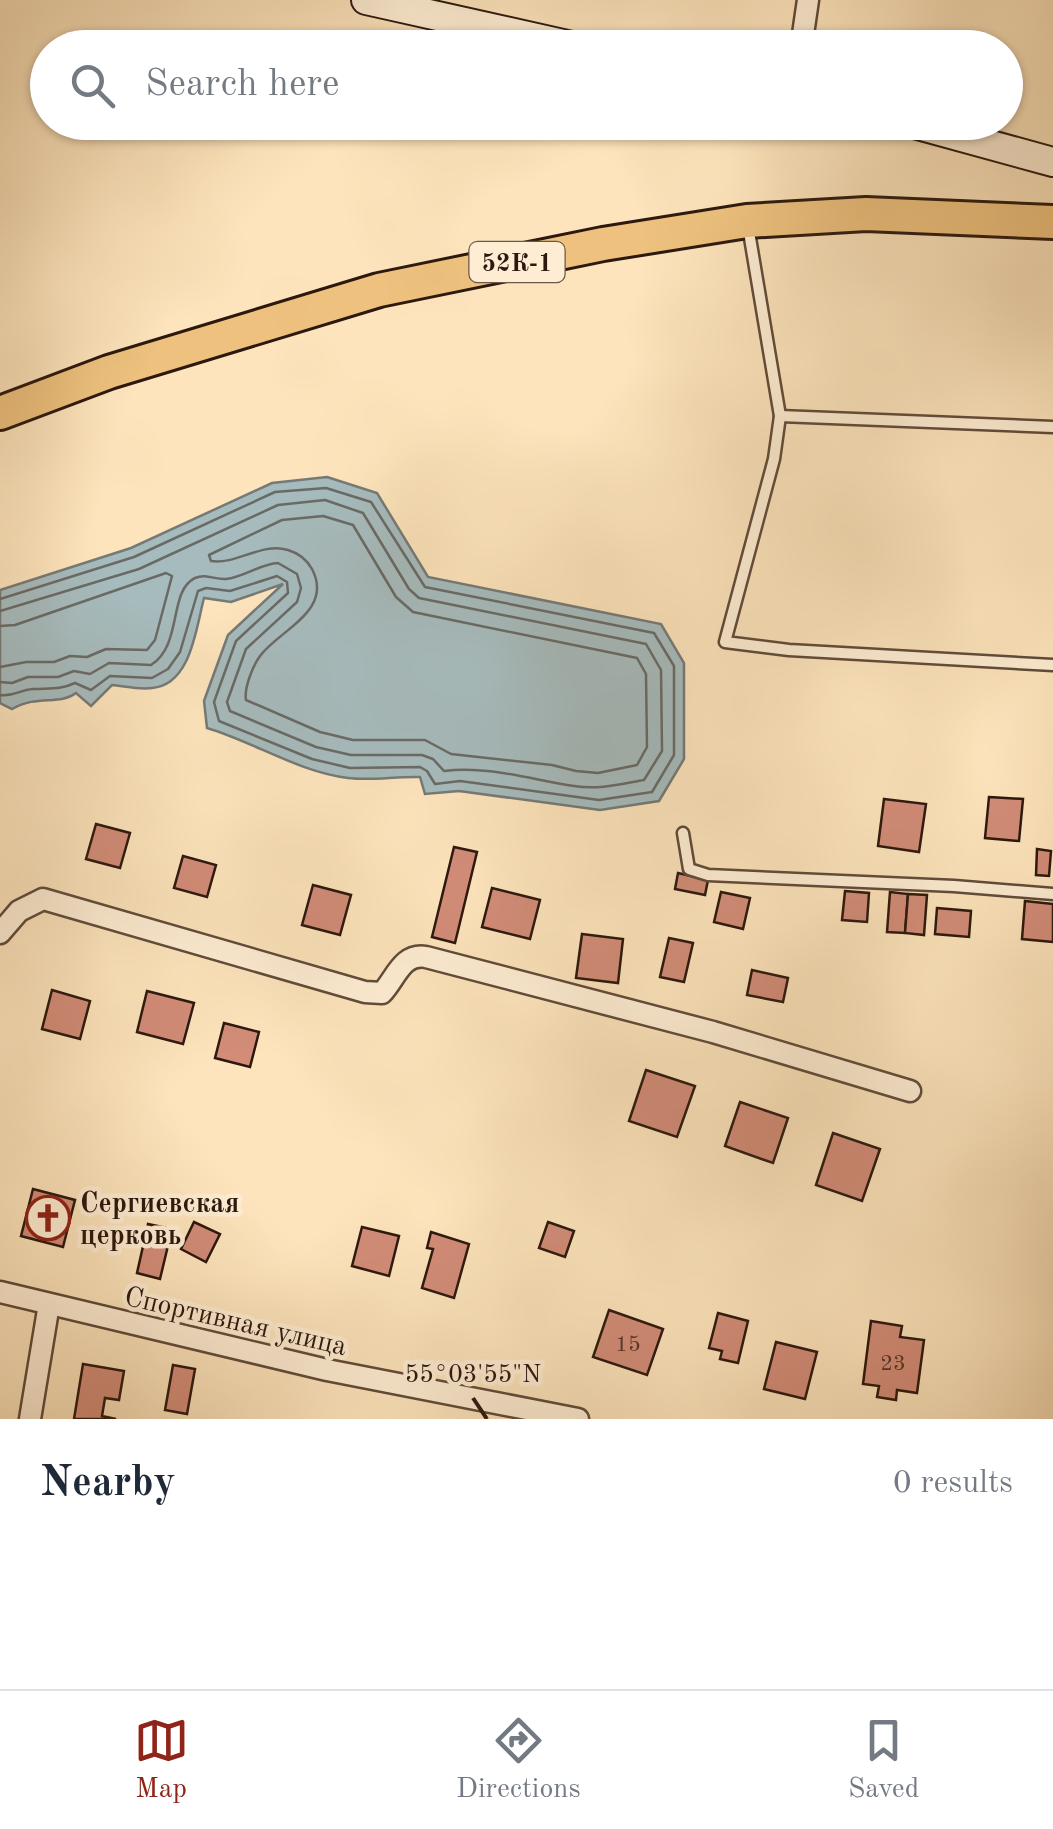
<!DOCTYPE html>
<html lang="en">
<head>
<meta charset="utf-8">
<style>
	body { margin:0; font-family:"Old Standard TT",serif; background:#f6f6f7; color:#1f2937 }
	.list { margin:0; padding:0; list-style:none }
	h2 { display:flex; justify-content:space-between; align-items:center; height:130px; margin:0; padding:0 40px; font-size:42px }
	h2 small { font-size:32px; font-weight:400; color:#747a83 }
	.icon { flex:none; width:55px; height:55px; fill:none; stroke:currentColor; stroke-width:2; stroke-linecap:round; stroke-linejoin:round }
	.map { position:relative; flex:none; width:1053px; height:1419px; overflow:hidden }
	.search { position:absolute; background:#fff; box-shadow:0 2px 8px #0004; left:30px; right:30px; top:30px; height:110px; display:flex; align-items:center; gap:25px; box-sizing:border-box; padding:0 35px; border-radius:55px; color:#747a83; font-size:38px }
	.sheet { height:270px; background:#fff }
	nav { display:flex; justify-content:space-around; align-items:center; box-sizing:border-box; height:140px; border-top:2px solid #e0e1e3; background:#fff; font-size:28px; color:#747a83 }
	nav a { display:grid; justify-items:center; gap:5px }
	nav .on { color:#8f2418 }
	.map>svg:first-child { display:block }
</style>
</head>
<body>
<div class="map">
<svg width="1053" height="1419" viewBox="0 0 1053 1419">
	<rect width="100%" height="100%" fill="#fde4bc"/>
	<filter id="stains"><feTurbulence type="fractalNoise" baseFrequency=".002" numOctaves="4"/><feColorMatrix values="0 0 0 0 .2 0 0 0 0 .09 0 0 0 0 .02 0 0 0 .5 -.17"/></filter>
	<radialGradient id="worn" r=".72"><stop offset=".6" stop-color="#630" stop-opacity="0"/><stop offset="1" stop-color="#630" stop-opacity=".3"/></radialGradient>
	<path fill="#a6bbbd" stroke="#757a77" stroke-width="2.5" d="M327 477 377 493 428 577 661 624 684 663V759L659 801 600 810 459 791 425 794 420 777C397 776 371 781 348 778 299 772 254 742 207 728L204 701 228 635 283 584 231 602 204 598C196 628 191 685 152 688 139 690 124 686 112 685L91 706 76 693C59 706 38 694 12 709L0 703V590L131 548 272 483Z"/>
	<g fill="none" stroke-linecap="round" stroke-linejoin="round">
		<g stroke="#696a66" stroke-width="2.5">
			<path d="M323 516 353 525 396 597 413 612 637 658 646 674 647 747 637 765 598 773 576 771 552 765 451 754 425 740H353L320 732 246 700C244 689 252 667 260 656 279 630 334 611 312 569 307 560 298 553 288 550 261 542 237 565 211 561L209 555 282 520Z"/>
			<path d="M0 599 134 557 275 492 326 488 371 502 425 587 654 633 674 666V755L652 792 599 800 460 781 435 784 427 771 420 767 350 768 312 759 219 721 214 702 236 641 288 593 287 582 277 576 230 591 206 588 198 591 180 652 168 669 152 678 110 676 91 690 75 683C60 690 50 688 33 689 19 690 14 697 0 695"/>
			<path d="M0 611 139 569 278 505 325 500 363 513 409 589 419 598 646 644 661 670 662 751 644 780C621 784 598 790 574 786 532 780 487 765 444 771L433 759 422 755H351L316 747 230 711 227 702 246 649 297 602 301 588 297 574 278 563C260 564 244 577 226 579 215 580 206 573 195 578 168 591 183 645 151 665L109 663 90 674 74 671 58 677H28L12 683 0 682"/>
			<path d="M0 626 15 625 166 573 172 576 155 640 147 650 106 649 87 657 70 656 54 662H26L0 667"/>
		</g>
	</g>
	<g fill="#d28c78" stroke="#2c180e" stroke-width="2.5">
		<path d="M989 797 1023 799 1019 841 985 838Z"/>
		<path d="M884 799 926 804 919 852 878 846Z"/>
		<path d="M96 824 130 833 120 868 86 859Z"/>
		<path d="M454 847 477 852 455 943 432 937Z"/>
		<path d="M1037 849 1051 851 1049 876 1036 875Z"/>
		<path d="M183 856 216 865 207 897 174 888Z"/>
		<path d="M678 873 708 880 705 895 675 889Z"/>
		<path d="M313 885 351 895 340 935 302 925Z"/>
		<path d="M492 888 540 900 530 939 482 927Z"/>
		<path d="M845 891 869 893 867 922 842 920Z"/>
		<path d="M721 892 750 898 743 929 714 922Z"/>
		<path d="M890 892 908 894 905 933 887 932Z"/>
		<path d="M908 894 927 895 924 935 905 933Z"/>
		<path d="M1025 901 1053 904V942L1022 939Z"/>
		<path d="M937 908 971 911 969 937 935 934Z"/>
		<path d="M582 934 623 939 618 983 576 978Z"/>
		<path d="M669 938 693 943 684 982 660 977Z"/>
		<path d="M752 970 788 978 783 1002 747 995Z"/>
		<path d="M52 990 90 1001 80 1039 42 1029Z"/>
		<path d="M147 991 194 1003 183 1044 137 1032Z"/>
		<path d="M224 1023 259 1032 250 1067 215 1058Z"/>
		<path d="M646 1070 695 1086 677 1137 629 1121Z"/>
		<path d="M740 1102 788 1118 773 1163 725 1146Z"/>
		<path d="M833 1133 880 1149 862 1201 816 1185Z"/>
		<path d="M33 1189 75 1200 63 1247 21 1236Z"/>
		<path d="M194 1222 220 1234 206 1262 181 1249Z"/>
		<path d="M548 1222 574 1231 565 1257 539 1248Z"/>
		<path d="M148 1224 172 1229 160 1279 137 1273Z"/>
		<path d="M362 1227 399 1236 389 1276 352 1266Z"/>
		<path d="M431 1232 469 1244 454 1298 422 1288 433 1249 427 1248Z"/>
		<path d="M609 1310 663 1329 647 1375 593 1357Z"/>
		<path d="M718 1313 748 1321 738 1363 720 1359 722 1351 709 1348Z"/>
		<path d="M871 1321 902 1326 900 1337 924 1340 917 1393 897 1390 896 1400 877 1397 879 1386 863 1384Z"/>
		<path d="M776 1342 817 1352 805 1399 764 1389Z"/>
		<path d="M83 1364 124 1371 119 1400 105 1398 102 1416 116 1419H74Z"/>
		<path d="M173 1365 195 1369 187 1414 165 1410Z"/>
	</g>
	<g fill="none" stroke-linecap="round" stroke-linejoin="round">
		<defs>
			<g id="lane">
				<path d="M748 226 780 416 774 459 725 642 789 650 1053 665"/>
				<path d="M780 416 1053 427"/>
				<path d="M683 833 689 869 708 875 954 886 1053 894"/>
			</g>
			<g id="street">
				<path d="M801 48 808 0"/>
				<path d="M0 933 19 911 43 899 365 992 382 993C396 978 402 953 426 957L713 1032 910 1091"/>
				<path d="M0 1292 327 1370 578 1419"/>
				<path d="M30 1419 49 1304"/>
			</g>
			<g id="secondary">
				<path d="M366 0 581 48"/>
				<path d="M907 122 1053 162"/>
			</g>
			<path id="primary" d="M0 413 109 372 379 290 603 244 747 221 866 214 1053 222"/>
		</defs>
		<use href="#lane" stroke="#604b3a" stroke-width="15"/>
		<use href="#street" stroke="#604b3a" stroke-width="25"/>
		<use href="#secondary" stroke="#2c180e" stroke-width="32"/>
		<use href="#primary" stroke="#2c180e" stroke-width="38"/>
		<use href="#lane" stroke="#feedd3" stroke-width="10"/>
		<use href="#street" stroke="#feedd3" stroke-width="20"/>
		<use href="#secondary" stroke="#feedd3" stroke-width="28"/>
		<use href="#primary" stroke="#eec27e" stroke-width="32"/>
	</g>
	<path fill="none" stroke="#2c180e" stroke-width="4" d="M473 1398 487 1419"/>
	<defs>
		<symbol id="church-ring" viewBox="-11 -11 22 22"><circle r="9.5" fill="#feedd3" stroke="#8f2418" stroke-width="1.5"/><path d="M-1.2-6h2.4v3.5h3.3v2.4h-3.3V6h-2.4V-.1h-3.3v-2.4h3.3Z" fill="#8f2418"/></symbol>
	</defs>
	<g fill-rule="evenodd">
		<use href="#church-ring" x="23" y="1193" width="50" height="50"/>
	</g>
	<g text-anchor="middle" stroke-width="9" stroke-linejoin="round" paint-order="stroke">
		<g font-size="22" fill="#563528">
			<text x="628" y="1351">15</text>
			<text x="893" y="1370">23</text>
		</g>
		<rect fill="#feedd3" stroke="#6b5849" stroke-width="2.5" x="469.5" y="242" width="95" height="40" rx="8"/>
		<g font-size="25" font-weight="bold" fill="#2c180e">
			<text x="517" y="271">52К-1</text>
		</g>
		<g font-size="28" font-weight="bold" fill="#2c180e" stroke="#feedd3" text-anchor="start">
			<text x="80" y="1212">Сергиевская<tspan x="80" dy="32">церковь</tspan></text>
		</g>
		<g font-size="28" fill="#2c180e" stroke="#feedd3">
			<text transform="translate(236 1320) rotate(13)" y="10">Спортивная улица</text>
		</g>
	</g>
	<g font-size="25" text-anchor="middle" fill="#2c180e" stroke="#feedd3" stroke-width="9" stroke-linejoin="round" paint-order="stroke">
		<text x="473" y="1382">55°03'55"N</text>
	</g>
	<rect width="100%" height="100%" filter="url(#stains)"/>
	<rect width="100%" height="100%" fill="url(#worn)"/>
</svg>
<div class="search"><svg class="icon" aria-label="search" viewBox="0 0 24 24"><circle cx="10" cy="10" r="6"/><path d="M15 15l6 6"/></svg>Search here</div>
</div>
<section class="sheet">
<h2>Nearby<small>0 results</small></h2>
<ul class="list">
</ul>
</section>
<nav>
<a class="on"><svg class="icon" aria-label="map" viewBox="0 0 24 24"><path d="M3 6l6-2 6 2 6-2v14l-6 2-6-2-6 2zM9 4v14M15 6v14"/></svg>Map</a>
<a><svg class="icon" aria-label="directions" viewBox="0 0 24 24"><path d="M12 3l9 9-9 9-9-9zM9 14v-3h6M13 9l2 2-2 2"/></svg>Directions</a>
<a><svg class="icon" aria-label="saved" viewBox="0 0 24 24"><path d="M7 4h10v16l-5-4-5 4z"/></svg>Saved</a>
</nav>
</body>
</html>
